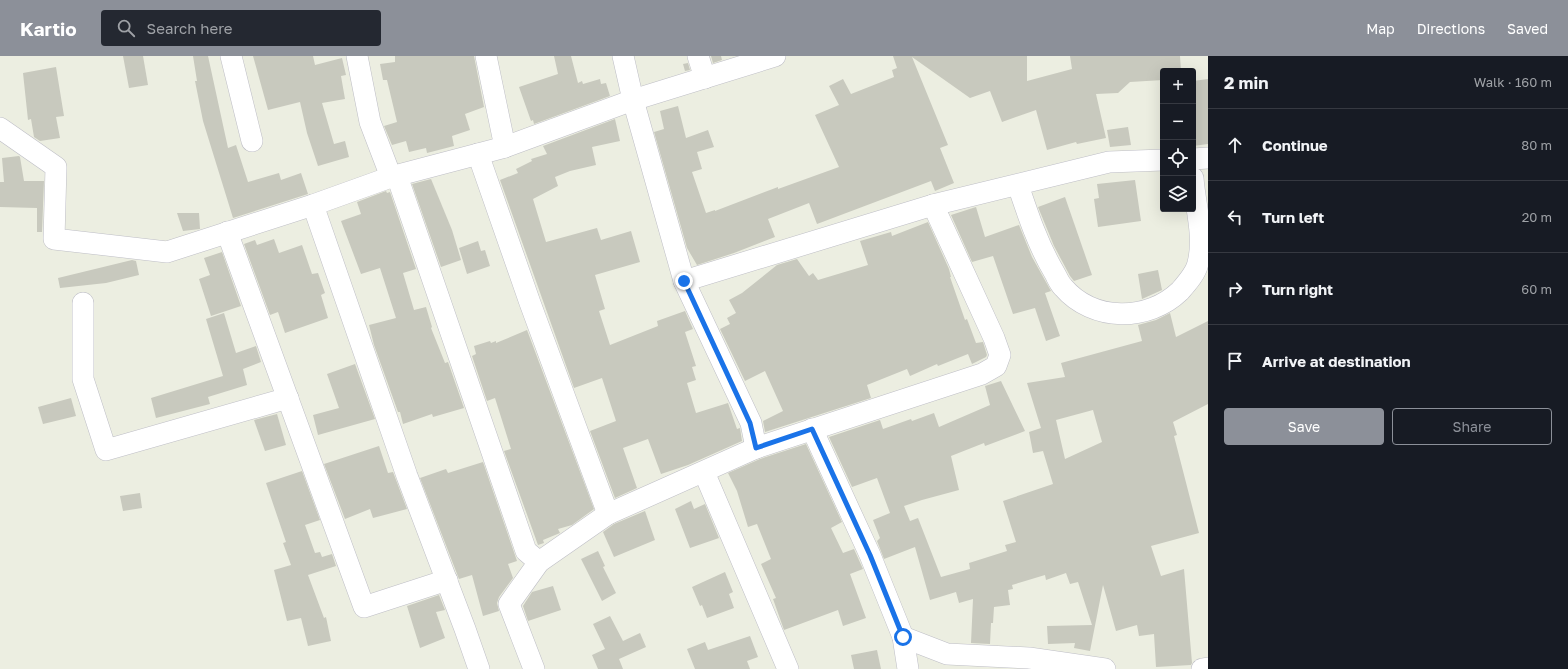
<!DOCTYPE html>
<html lang="en">
<head>
<meta charset="utf-8">
<style>
	body { margin:0; font-family:"Golos Text",sans-serif; background:#242831; color:#f1f3f6 }
	.controls { position:absolute; right:12px; top:12px; display:grid; overflow:hidden; border-radius:4px; box-shadow:0 4px 16px #0002 }
	.controls button { width:36px; height:36px; display:grid; place-items:center; padding:0; border:0; border-bottom:1px solid #363941; background:#171b24; color:#f1f3f6; font:20px sans-serif }
	.stop { position:absolute; width:12px; height:12px; margin:-9px; border:3px solid #1a73e8; border-radius:50%; background:#fff }
	.stop.end { background:#1a73e8; border-color:#fff; box-shadow:0 1px 4px #0008 }
	.list { margin:0; padding:0; list-style:none }
	h2 { display:flex; justify-content:space-between; align-items:center; height:52px; margin:0; padding:0 16px; font-size:17px }
	h2 small { font-size:13px; font-weight:400; color:#9ea1a6 }
	.list li { display:grid; grid-template-columns:26px 1fr auto; gap:12px; align-items:center; box-sizing:border-box; height:72px; padding:0 16px; border-top:1px solid #363941 }
	.list b { display:block; font-size:15px; white-space:nowrap }
	.list em { font-size:13px; font-style:normal; color:#9ea1a6 }
	.actions { display:flex; gap:8px; padding:12px 16px }
	.actions a { flex:1; padding:9px 0; border:1px solid #8c9099; border-radius:4px; text-align:center; font-size:14px; color:#8c9099 }
	.actions .main { background:#8c9099; color:#fff }
	.icon { flex:none; width:22px; height:22px; fill:none; stroke:currentColor; stroke-width:2; stroke-linecap:round; stroke-linejoin:round }
	.map { position:relative; flex:none; width:1208px; height:613px; overflow:hidden }
	header { display:flex; align-items:center; gap:24px; box-sizing:border-box; height:56px; padding:0 20px; background:#8c9099; color:#fff }
	header strong { font-size:19px }
	nav { display:flex; gap:22px; margin-inline-start:auto; font-size:14px }
	.search { width:280px; height:36px; background:#242831; display:flex; align-items:center; gap:10px; box-sizing:border-box; padding:0 14px; border-radius:4px; color:#9ea1a6; font-size:15px }
	main { display:flex }
	aside { flex:1; background:#171b24 }
	.map>svg:first-child { display:block }
</style>
</head>
<body>
<header>
<strong>Kartio</strong>
<div class="search"><svg class="icon" aria-label="search" viewBox="0 0 24 24"><circle cx="10" cy="10" r="6"/><path d="M15 15l6 6"/></svg>Search here</div>
<nav><a>Map</a><a>Directions</a><a>Saved</a></nav>
</header>
<main>
<div class="map">
<svg width="1208" height="613" viewBox="0 0 1208 613">
	<rect width="100%" height="100%" fill="#eceee1"/>
	<g fill="#c8c9be" fill-rule="evenodd">
		<path d="M123 0H143L148 29 129 32Z"/>
		<path d="M193 0H208L228 92 236 89 248 126 279 117 281 124 301 117 308 138 233 162 203 65 195 25H197Z"/>
		<path d="M253 0H313L315 9 342 2 346 19 341 20 345 43 322 47 334 88 345 85 349 101 318 110 307 77 300 46 268 54Z"/>
		<path d="M395 0H474L484 51 465 58 470 74 452 80 454 90 427 97 426 92 409 96 406 85 392 89 384 70 397 66 387 24H383L380 8 395 6Z"/>
		<path d="M554 0H571L578 27 582 25 583 28 600 23 601 28 606 27 610 40 534 68 533 64 531 65 519 31 558 18Z"/>
		<path d="M711 0H721L722 4 713 7Z"/>
		<path d="M893 0H1027V25L1072 13 1070 0H1180L1181 15H1163V24L1130 26 1118 37 1096 38 1106 82 1077 88 1076 86 1047 94 1036 54 1002 66 990 35 970 42 912 1 948 89 940 92 954 127 935 135 931 125 817 168 809 147 768 163 775 181 734 197 697 209 687 192 654 76 664 73 660 55 678 50 686 82 708 74 714 91 697 96 702 113 692 116 706 157 715 154V155L778 131V133L839 111 815 59 839 49 829 30 843 23 851 38 894 21 892 14 897 12Z"/>
		<path d="M688 7 690 14 685 15 683 8Z"/>
		<path d="M56 11 64 60 56 61 60 82 40 85 34 81 31 63 28 64 23 17Z"/>
		<path d="M1208 23V88L1193 90V25Z"/>
		<path d="M615 63 620 85 592 91 596 109 570 115 555 121 558 130 533 143 546 186 597 172 601 184 631 175 640 206 595 219 605 253 599 255 610 289 658 270 657 265 685 255 693 273 685 276 696 310 692 311 696 324 687 327 696 357 728 347 737 373 740 372 742 385 688 409 661 418 648 383 623 392 637 432 615 442 590 375 616 365 602 322 574 332 500 124 518 117 516 113 532 105 531 103 547 98 543 90Z"/>
		<path d="M1128 71 1131 89 1110 91 1107 74Z"/>
		<path d="M19 100 20 101 24 125H44L42 176H37V152L0 151V126H4L2 102Z"/>
		<path d="M431 123 452 174 461 204 441 211 412 128Z"/>
		<path d="M1135 124 1141 165 1098 171 1094 143 1099 142 1097 128Z"/>
		<path d="M386 135 387 137 390 136 416 213 403 217 414 254 426 251 432 271 431 272 445 307 448 306 464 352 433 361 432 358 403 368 400 356H398L374 289 369 269 396 262 380 212 361 218 341 165 361 158 357 146Z"/>
		<path d="M1065 141 1092 219 1074 225 1070 220 1054 190 1038 151Z"/>
		<path d="M976 151 985 181 1019 169 1032 201 1051 235 1045 237 1060 280 1046 285 1035 252 1013 258 993 200 972 206 951 159Z"/>
		<path d="M177 157H199L200 173 183 175Z"/>
		<path d="M928 166 949 213 951 221H950L965 264 967 263 976 287 983 286 987 299 986 301 972 308 968 298 938 310 937 308 910 320 907 313 867 329 871 342 765 376 763 365 783 355 765 315 745 325 720 273 730 268 727 262 736 257 729 244 742 237 777 209 797 203 809 220 813 217 818 224 868 209 860 185 891 176 892 180Z"/>
		<path d="M274 183 279 197 302 189 312 218 318 217 325 237 321 239 328 262 285 277 278 256 270 259 244 188 255 184 257 189Z"/>
		<path d="M478 185 481 195 485 194 490 210 467 218 459 192Z"/>
		<path d="M222 196 241 250 211 260 199 223 210 219 204 202Z"/>
		<path d="M132 204 136 205 139 219 106 227 60 232 58 222Z"/>
		<path d="M1158 214 1162 234 1142 243 1138 218Z"/>
		<path d="M224 257 236 297 256 290 261 306 243 313 247 329 208 341 210 348 156 362 151 342 223 320 206 263Z"/>
		<path d="M1170 257 1176 281 1208 265V348L1173 366 1177 379 1174 380 1199 477 1151 490 1161 520 1184 513 1192 607 1191 609 1156 611 1154 578 1139 580 1137 569 1116 575 1103 529 1090 595 1074 592 1075 587 1048 588 1047 570 1092 569 1078 526 1070 528 1066 517 1046 524 1045 519 1012 529 1013 533 1008 534 1010 549 994 551 993 567H991L990 588 971 587 973 543 959 547 956 536 930 544 915 491 884 503 877 485 880 482 873 464 890 457 877 422 852 431 829 381 880 364 883 373 911 363 912 365 934 357 939 371 990 349 985 330 1001 325 1025 375 985 390 984 387 951 400 959 434 922 444 904 450 910 465 918 462 941 521 970 513 969 507 1007 495 1005 489 1016 486 1003 445 1053 428 1043 395 1033 397 1029 376 1041 372 1027 327 1065 321 1061 307 1142 285 1138 269 1156 264ZM1093 354 1102 386 1065 403 1056 364Z"/>
		<path d="M527 274 594 453 572 469 558 473 560 477 543 484 544 487 538 489 504 395 511 393 495 342 487 345 472 300 476 298 474 290 490 285 491 287 496 285V287Z"/>
		<path d="M355 308 375 363 318 379 313 359 339 352 327 318Z"/>
		<path d="M71 342 76 360 43 368 38 351Z"/>
		<path d="M277 358 286 389 265 395 254 364Z"/>
		<path d="M806 388 842 466 831 472 843 497 854 493 863 513 850 518 866 562 843 570 838 554 784 574 773 543 776 542 761 508 771 503 757 468 748 471 737 435 728 417 760 403Z"/>
		<path d="M379 390 388 417 393 416 407 453 373 462 370 453 345 463 324 408Z"/>
		<path d="M483 406 517 505 508 508 513 522 499 541 497 547 499 555 483 560 472 519 459 523 420 422 446 413 448 417Z"/>
		<path d="M302 415 320 464 305 469 315 497 320 496 322 501 332 498 336 510 308 519 324 562 326 561 331 585 308 590 301 562 287 565 274 514 291 509 283 487 286 486 266 427Z"/>
		<path d="M140 437 142 452 123 455 120 440Z"/>
		<path d="M691 445 694 453 705 448 719 482 690 492 675 453Z"/>
		<path d="M645 455 655 484 614 501 603 476 614 468Z"/>
		<path d="M598 495 605 510 603 511 616 537 602 545 581 503Z"/>
		<path d="M725 516 733 536 729 538 734 552 707 562 702 549 700 550 692 531Z"/>
		<path d="M553 530 561 554 528 565 523 550 532 536Z"/>
		<path d="M439 539 445 554 436 556 445 582 420 592 407 550Z"/>
		<path d="M610 560 623 585 640 577 646 591 619 603 623 613H598L592 599 605 593 593 568Z"/>
		<path d="M750 580 758 601 747 605 750 613H695L687 593 705 586 708 594Z"/>
		<path d="M877 594 881 613H854L851 599Z"/>
	</g>
	<g fill="none" stroke-linecap="round" stroke-linejoin="round">
		<defs>
			<g id="minor">
				<path d="M231 0 252 85"/>
				<path d="M357 0 370 66 391 121"/>
				<path d="M486 0 505 91"/>
				<path d="M623 0 633 44 684 225 751 367 756 392 982 318 996 310 1000 299 994 282 933 149"/>
				<path d="M698 0 705 22"/>
				<path d="M0 72 56 111 54 183 167 196 313 149 391 121 505 91 633 44 775 0"/>
				<path d="M478 98 530 247 608 458"/>
				<path d="M1193 103 1208 102"/>
				<path d="M397 120 526 495 539 506"/>
				<path d="M1018 129C1028 159 1038 189 1054 216 1057 221 1059 227 1063 231 1093 266 1148 266 1180 235 1187 227 1196 217 1198 207 1205 180 1195 150 1193 122"/>
				<path d="M313 149 407 420 465 573 479 613"/>
				<path d="M227 176 364 551 447 524"/>
				<path d="M684 225 933 149 1109 106 1163 104"/>
				<path d="M83 247V323L106 394 288 342"/>
				<path d="M812 373 870 499 903 581 947 598 1029 602 1105 613"/>
				<path d="M704 416 788 613"/>
				<path d="M903 581 908 613"/>
				<path d="M534 613 509 548 539 506 608 458 756 392"/>
				<path d="M1202 613 1208 612"/>
			</g>
		</defs>
		<use href="#minor" stroke="#bebec6" stroke-width="22"/>
		<use href="#minor" stroke="#fff" stroke-width="21"/>
	</g>
	<g fill="none" stroke-linecap="round" stroke-linejoin="round">
		<path stroke="#1a73e8" stroke-width="5" d="M684 225 750 367 756 392 812 373 870 499 903 581"/>
	</g>
</svg>
<div class="controls">
<button>+</button>
<button>−</button>
<button><svg class="icon" aria-label="locate" viewBox="0 0 24 24"><circle cx="12" cy="12" r="6"/><path d="M12 2v4M12 18v4M2 12h4M18 12h4"/></svg></button>
<button><svg class="icon" aria-label="layers" viewBox="0 0 24 24"><path d="M12 4l9 5-9 5-9-5zM3 14l9 5 9-5"/></svg></button>
</div>
<div class="stop" style="left:903px;top:581px"></div>
<div class="stop end" style="left:684px;top:225px"></div>
</div>
<aside>
<h2>2 min<small>Walk · 160 m</small></h2>
<ul class="list">
<li><svg class="icon" aria-label="ahead" viewBox="0 0 24 24"><path d="M12 20V5M6 11l6-6 6 6"/></svg><div><b>Continue</b></div><em>80 m</em></li>
<li><svg class="icon" aria-label="left" viewBox="0 0 24 24"><path d="M17 20v-9H6M10 6l-5 5 5 5"/></svg><div><b>Turn left</b></div><em>20 m</em></li>
<li><svg class="icon" aria-label="right" viewBox="0 0 24 24"><path d="M7 20v-9h11M14 6l5 5-5 5"/></svg><div><b>Turn right</b></div><em>60 m</em></li>
<li><svg class="icon" aria-label="arrive" viewBox="0 0 24 24"><path d="M6 21V4h12l-3 4 3 4H6"/></svg><div><b>Arrive at destination</b></div></li>
</ul>
<div class="actions"><a class="main">Save</a><a>Share</a></div>
</aside>
</main>
</body>
</html>
